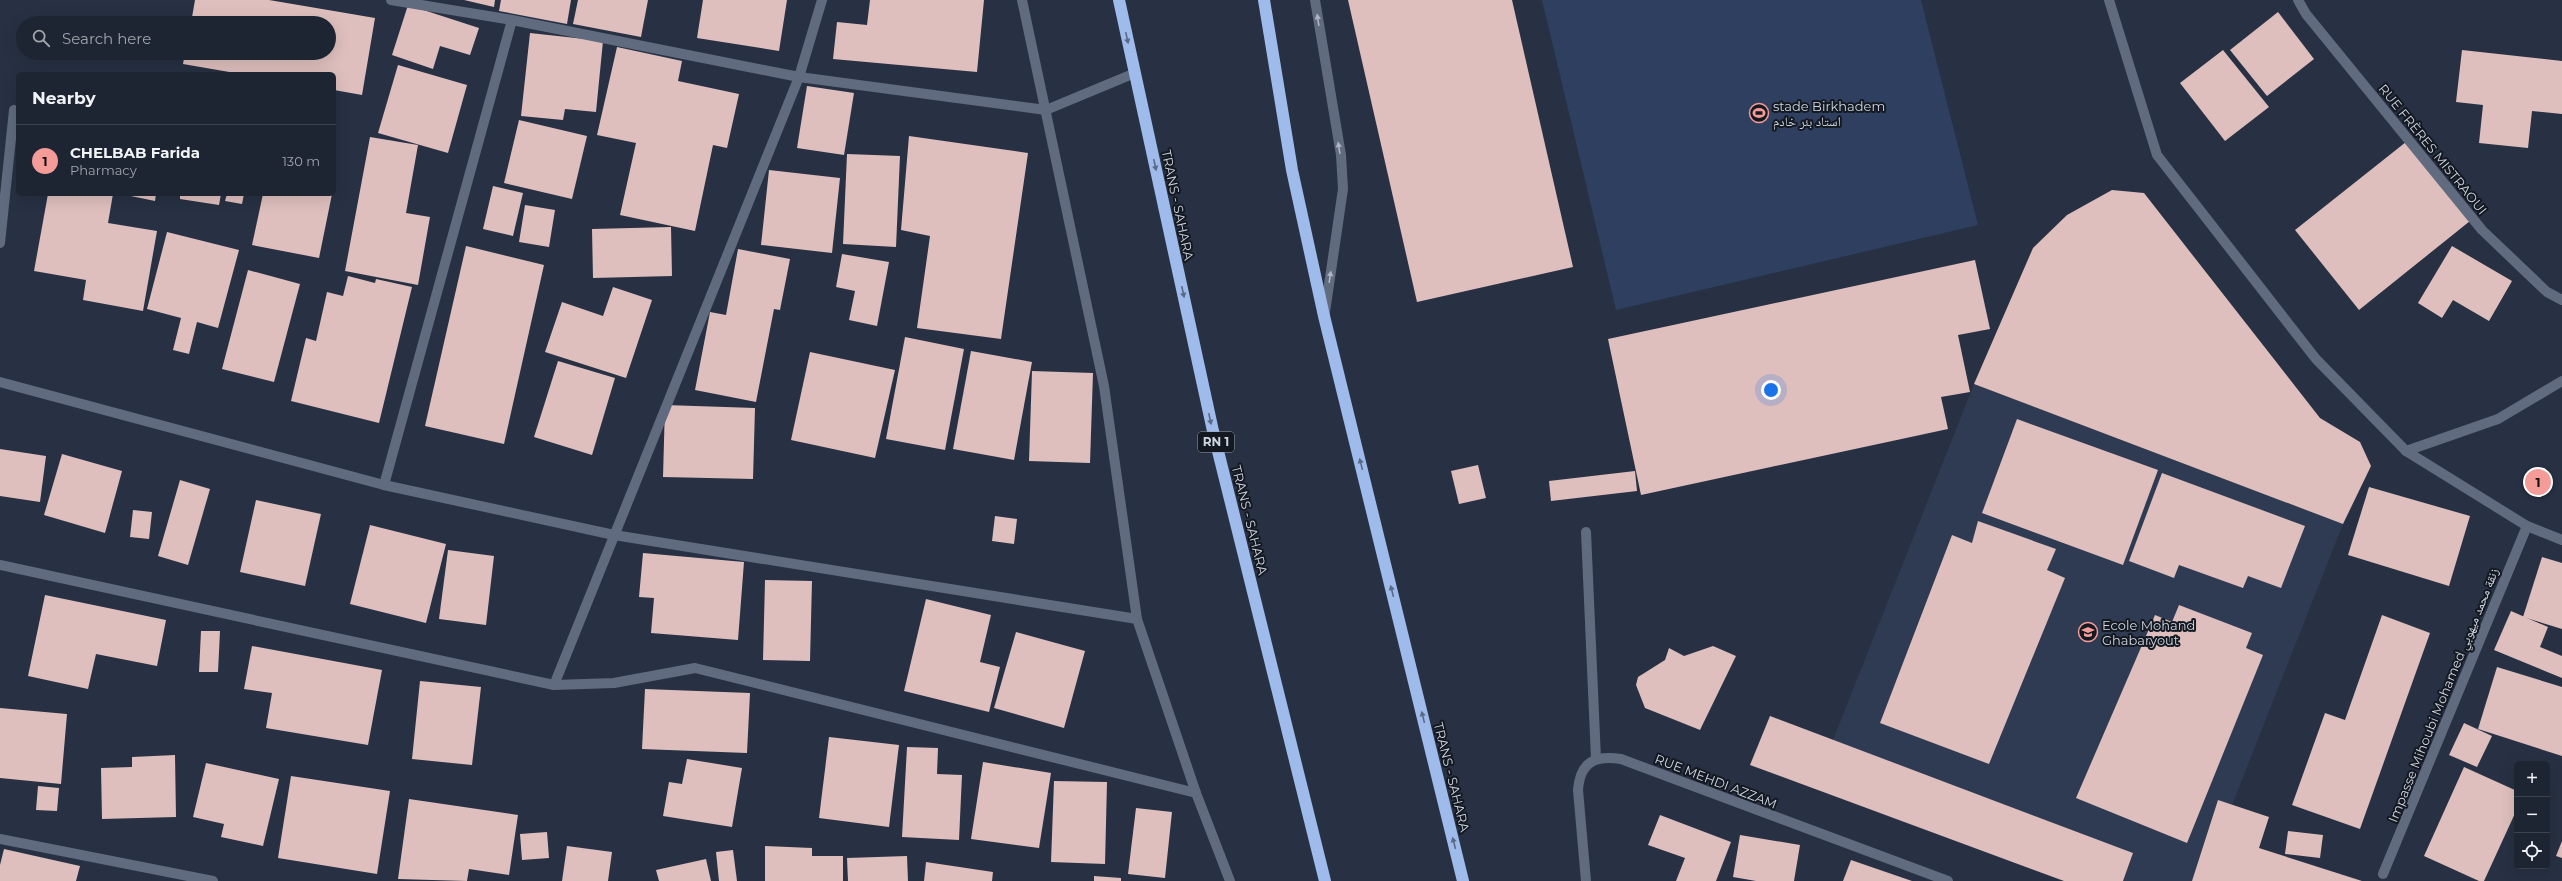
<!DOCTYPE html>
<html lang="en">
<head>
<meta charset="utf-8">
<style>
	body { margin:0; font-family:Montserrat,"Noto Naskh Arabic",sans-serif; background:#2a313e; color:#f1f3f6 }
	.controls { position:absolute; right:12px; bottom:12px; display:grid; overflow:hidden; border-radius:6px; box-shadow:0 4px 16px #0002 }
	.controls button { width:36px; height:36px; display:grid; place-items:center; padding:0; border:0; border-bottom:1px solid #3b424d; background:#1d2532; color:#f1f3f6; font:20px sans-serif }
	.you { position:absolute; left:1771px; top:390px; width:14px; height:14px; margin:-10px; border:3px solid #fff; border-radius:50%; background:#1a73e8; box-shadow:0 0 0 6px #1a73e833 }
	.badge { display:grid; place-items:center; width:26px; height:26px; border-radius:50%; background:#f59b98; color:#111; font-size:13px; font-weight:700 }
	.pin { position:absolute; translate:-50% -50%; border:2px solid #fff; box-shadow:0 1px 4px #0006 }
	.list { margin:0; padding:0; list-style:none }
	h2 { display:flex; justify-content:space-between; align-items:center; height:52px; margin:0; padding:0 16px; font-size:17px }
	h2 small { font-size:13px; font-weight:400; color:#a0a5ac }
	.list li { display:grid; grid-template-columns:26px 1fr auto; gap:12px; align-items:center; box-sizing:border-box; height:72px; padding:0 16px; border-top:1px solid #3b424d }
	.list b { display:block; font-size:15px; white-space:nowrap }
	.list p { margin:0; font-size:13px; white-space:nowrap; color:#a0a5ac }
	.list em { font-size:13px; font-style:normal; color:#a0a5ac }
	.icon { flex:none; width:22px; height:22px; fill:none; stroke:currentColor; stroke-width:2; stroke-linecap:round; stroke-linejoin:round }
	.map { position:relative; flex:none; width:2562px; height:881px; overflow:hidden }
	.search { position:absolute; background:#1d2532; box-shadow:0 4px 16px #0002; left:16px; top:16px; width:320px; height:44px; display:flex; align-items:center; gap:10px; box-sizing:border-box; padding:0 14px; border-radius:22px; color:#a0a5ac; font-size:15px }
	.panel { position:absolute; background:#1d2532; box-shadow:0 4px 16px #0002; left:16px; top:72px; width:320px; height:124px; border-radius:6px }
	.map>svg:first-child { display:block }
</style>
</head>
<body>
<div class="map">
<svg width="2562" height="881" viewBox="0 0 2562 881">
	<rect width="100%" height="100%" fill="#273143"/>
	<path fill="#2e3b53" d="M1974 384 2343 524 2202 881H2123L2133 853 1833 740Z"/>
	<path fill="#2e3f5f" d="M1542 0H1921L1978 225 1616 310Z"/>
	<g fill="#debfbd">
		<path d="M195 0H269L375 18 362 95 334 90V74H241L183 64 185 53H329V23H191Z"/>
		<path d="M464 0H495L494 7Z"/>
		<path d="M501 0H571L567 24 499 11Z"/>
		<path d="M578 0H648L641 37 573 24Z"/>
		<path d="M703 0H787L779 51 697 38Z"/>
		<path d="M870 0H984L977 72 833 59 837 22 867 25Z"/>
		<path d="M1348 0H1512L1573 267 1417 302Z"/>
		<path d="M408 5 479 28 470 55 440 46 433 69 392 55Z"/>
		<path d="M2278 12 2314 59 2267 96 2230 50Z"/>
		<path d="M530 33 603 41 596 112 565 109 563 120 521 116Z"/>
		<path d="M617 47 682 61 678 81 739 94 727 148 713 145 695 231 620 215 636 143 597 135Z"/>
		<path d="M2223 50 2269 107 2225 141 2180 83Z"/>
		<path d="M2462 50 2562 61V114L2532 111 2528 148 2479 143 2483 105 2456 102Z"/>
		<path d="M398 65 467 85 448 153 378 133Z"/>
		<path d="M807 86 854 93 844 155 797 148Z"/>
		<path d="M519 120 587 136 572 199 504 183Z"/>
		<path d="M909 136 1028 153 1001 339 917 328 930 236 901 230Z"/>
		<path d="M370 137 418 145 406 213 430 217 418 285 345 271Z"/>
		<path d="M2411 138 2475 217 2359 310 2295 230Z"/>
		<path d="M847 154 900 156 896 247 843 244Z"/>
		<path d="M769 170 840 178 832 253 761 245Z"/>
		<path d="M493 186 523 193 513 236 483 229Z"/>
		<path d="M2112 190 2144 193 2320 418 2360 442 2371 466 2343 524 1974 384 2033 248 2067 215Z"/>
		<path d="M48 194H113L108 223 157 231 143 311 83 300 86 280 34 271Z"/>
		<path d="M121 194H156L155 201Z"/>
		<path d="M180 194H221L219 205 180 199Z"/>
		<path d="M227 194H244L242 204 225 201Z"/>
		<path d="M263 194H332L319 258 252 245Z"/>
		<path d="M525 205 555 210 549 247 519 242Z"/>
		<path d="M671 227 672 276 593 278 592 229Z"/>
		<path d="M167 232 239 250 218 328 197 322 189 354 173 350 181 318 147 309Z"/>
		<path d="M466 246 544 265 504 444 425 426Z"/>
		<path d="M2452 246 2512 281 2489 321 2453 300 2442 318 2418 303Z"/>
		<path d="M738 249 790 259 780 310 774 309 756 402 695 390 710 312 726 315Z"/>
		<path d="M842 254 889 262 877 326 849 320 855 291 836 287Z"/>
		<path d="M1975 260 1990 329 1958 335 1970 392 1941 397 1948 429 1641 495 1608 339Z"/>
		<path d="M248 270 300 284 274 382 222 369Z"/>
		<path d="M348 276 375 283 376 279 412 287 379 423 291 401 306 338 316 341 327 292 343 296Z"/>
		<path d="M613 287 652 300 626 378 545 352 562 302 603 316Z"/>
		<path d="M905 337 964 349 945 450 886 439Z"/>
		<path d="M971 351 1032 362 1014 460 953 449Z"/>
		<path d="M810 352 895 370 875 458 791 440Z"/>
		<path d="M558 361 615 378 592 455 534 437Z"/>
		<path d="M1032 371 1093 373 1090 463 1029 461Z"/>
		<path d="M665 405 755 408 753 479 663 477Z"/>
		<path d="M2017 419 2158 470 2123 565 1982 513Z"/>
		<path d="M0 449 46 456 40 502 0 496Z"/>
		<path d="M62 454 122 471 105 533 44 515Z"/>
		<path d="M1478 465 1486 498 1459 504 1451 471Z"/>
		<path d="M1635 471 1637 491 1551 501 1549 481Z"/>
		<path d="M2162 473 2305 526 2281 588 2248 576 2243 588 2179 565 2174 578 2129 561Z"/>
		<path d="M180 480 210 489 188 565 158 556Z"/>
		<path d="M2369 487 2470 516 2449 586 2348 555Z"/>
		<path d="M256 500 321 514 305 586 240 572Z"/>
		<path d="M133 510 152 512 149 539 130 537Z"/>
		<path d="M995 516 1017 519 1014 544 992 541Z"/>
		<path d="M1978 521 2056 549 2047 570 2065 578 1989 764 1880 723 1952 535 1972 543Z"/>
		<path d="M370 525 446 544 426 623 350 604Z"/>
		<path d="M448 550 494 556 486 625 439 619Z"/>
		<path d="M643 553 744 562 738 640 651 633 654 598 639 597Z"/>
		<path d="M2542 557 2562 563V629L2523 617Z"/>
		<path d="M765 580 812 581 810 661 763 660Z"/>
		<path d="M45 595 166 620 157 666 96 654 88 689 28 676Z"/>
		<path d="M926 599 991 615 980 662 1000 667 989 712 904 691Z"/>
		<path d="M2179 605 2252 633 2246 648 2263 655 2187 843 2076 798 2155 615 2172 622Z"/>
		<path d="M2511 611 2548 627 2540 647 2562 656V678L2494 650Z"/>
		<path d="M2382 615 2430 633 2360 829 2292 805 2325 713 2345 720Z"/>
		<path d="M201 631H220L218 672H199Z"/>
		<path d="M1016 632 1085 651 1064 728 994 708Z"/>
		<path d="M252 646 382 670 368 745 266 728 272 693 244 689Z"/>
		<path d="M1713 646 1736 656 1700 730 1645 708 1636 685 1638 677 1665 660 1669 648 1684 656Z"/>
		<path d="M2497 667 2562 687V756L2478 729Z"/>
		<path d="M420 681 481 687 472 765 412 759Z"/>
		<path d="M645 689 750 693 747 753 642 749Z"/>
		<path d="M0 708 67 714 61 784 0 778Z"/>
		<path d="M1770 716 2133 853 2123 881H2064L1750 765Z"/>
		<path d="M2464 723 2492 736 2477 767 2449 755Z"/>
		<path d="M829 737 899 745 889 827 819 818Z"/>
		<path d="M907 747 938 748 937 774 962 775 959 840 902 837Z"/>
		<path d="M175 755 176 817 102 819 101 768 132 767V757Z"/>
		<path d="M687 759 742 768 732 827 663 816 669 782 682 784Z"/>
		<path d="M983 762 1051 773 1039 848 971 839Z"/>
		<path d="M206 763 279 779 263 846 221 837 224 824 193 817Z"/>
		<path d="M2464 767 2517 791V809L2484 881H2479L2424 856Z"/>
		<path d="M291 776 390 791 377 874 278 858Z"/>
		<path d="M1054 781 1107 782 1105 864 1051 862Z"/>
		<path d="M38 786 59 788 57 811 36 810Z"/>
		<path d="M409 799 518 815 509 875 469 869 467 881 398 879Z"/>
		<path d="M2218 800 2269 817 2259 848 2362 881H2192Z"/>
		<path d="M1136 808 1172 812 1165 878 1128 874Z"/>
		<path d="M1660 815 1731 842 1716 881H1676L1685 858 1648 845Z"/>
		<path d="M2288 831 2323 835 2320 858 2285 854Z"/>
		<path d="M547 832 549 858 522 860 520 834Z"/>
		<path d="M1740 835 1800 845 1794 881H1756L1733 877Z"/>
		<path d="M2562 841V858L2556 856Z"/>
		<path d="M567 846 612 852 608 881H562Z"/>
		<path d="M765 846 812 848V856H843V881H765Z"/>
		<path d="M4 849 80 866 76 881H0V865Z"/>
		<path d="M733 850 737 881H719L716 852Z"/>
		<path d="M907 856 908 881H848L847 858Z"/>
		<path d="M706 859 711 881H659L656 870Z"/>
		<path d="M1851 860 1912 881H1843Z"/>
		<path d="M926 862 993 872 992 881H924Z"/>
		<path d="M1094 876 1121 878V881H1094Z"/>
	</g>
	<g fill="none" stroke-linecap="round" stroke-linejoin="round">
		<g stroke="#606b7f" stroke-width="10">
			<path d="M391 0 512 20 799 77 1046 110 1135 73"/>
			<path d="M1022 0 1104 386 1137 619 1196 793 1230 881"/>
			<path d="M1315 0 1341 155 1343 189 1325 312"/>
			<path d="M2109 0 2157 155 2316 359 2406 451 2527 526 2562 540"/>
			<path d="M2298 0 2306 14 2482 230 2547 292 2562 300"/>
			<path d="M0 243 14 110"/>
			<path d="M0 382 384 485 614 535 1137 619"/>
			<path d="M2406 451 2498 419 2562 381"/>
			<path d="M384 485 512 20"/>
			<path d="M1586 532 1596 759"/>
			<path d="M0 565 554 685 614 683 695 668 1196 793"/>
			<path d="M554 685 799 77 822 0"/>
			<path d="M0 839 213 881"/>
			<path d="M2383 874 2527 526"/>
			<path d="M1586 881 1578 790C1580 762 1595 755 1621 759L1948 881"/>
		</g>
		<g stroke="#9fbbeb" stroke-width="12">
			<path d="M1119 0 1213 431 1325 881"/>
			<path d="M1264 0 1292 170 1324 316 1463 881"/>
		</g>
	</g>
	<defs><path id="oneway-solid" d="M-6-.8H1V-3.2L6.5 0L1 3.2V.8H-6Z"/></defs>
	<g fill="#adb5c4">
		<use href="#oneway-solid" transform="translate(1318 20) rotate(-99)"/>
		<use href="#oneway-solid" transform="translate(1339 148) rotate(-99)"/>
		<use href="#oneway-solid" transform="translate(1330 277) rotate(-81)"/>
	</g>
	<g fill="#5a6a86">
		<use href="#oneway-solid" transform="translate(1127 38) rotate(78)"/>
		<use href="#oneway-solid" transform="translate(1155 165) rotate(78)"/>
		<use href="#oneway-solid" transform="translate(1183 292) rotate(78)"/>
		<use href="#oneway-solid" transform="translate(1210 419) rotate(78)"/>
		<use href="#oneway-solid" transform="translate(1361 464) rotate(-104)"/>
		<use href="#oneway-solid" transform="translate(1392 591) rotate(-104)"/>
		<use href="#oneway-solid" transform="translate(1423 717) rotate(-104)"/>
		<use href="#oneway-solid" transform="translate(1454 843) rotate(-104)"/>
	</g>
	<defs>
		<symbol id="stadium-ring" viewBox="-11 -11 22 22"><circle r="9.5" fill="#141921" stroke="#f59b98" stroke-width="1.5"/><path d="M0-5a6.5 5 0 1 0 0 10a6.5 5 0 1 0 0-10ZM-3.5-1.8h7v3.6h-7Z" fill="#f59b98"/></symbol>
		<symbol id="school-ring" viewBox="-11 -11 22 22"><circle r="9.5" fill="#141921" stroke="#f59b98" stroke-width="1.5"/><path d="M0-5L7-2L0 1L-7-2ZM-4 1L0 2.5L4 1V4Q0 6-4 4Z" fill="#f59b98"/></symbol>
	</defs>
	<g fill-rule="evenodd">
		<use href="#stadium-ring" x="1748" y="102" width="22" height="22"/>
		<use href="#school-ring" x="2077" y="621" width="22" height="22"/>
	</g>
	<g text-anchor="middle" stroke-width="4" stroke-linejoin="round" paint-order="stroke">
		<rect fill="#141921" stroke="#969da7" stroke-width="1" x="1198" y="432" width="36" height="20" rx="3"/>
		<g font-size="12" font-weight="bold" fill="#ced5e1">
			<text x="1216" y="446">RN 1</text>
		</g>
		<g font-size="13" fill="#ced5e1" stroke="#141921" text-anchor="start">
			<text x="1773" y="111">stade Birkhadem<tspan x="1773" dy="15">استاد بئر خادم</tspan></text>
			<text x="2102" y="630">Ecole Mohand<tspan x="2102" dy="15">Ghabaryout</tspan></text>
		</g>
		<g font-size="13" fill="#ced5e1" stroke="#141921">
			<text transform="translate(2433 149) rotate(51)" y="5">RUE FRÈRES MISTRAOUI</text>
			<text transform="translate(1178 205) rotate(78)" y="5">TRANS - SAHARA</text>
			<text transform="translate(1250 520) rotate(76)" y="5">TRANS - SAHARA</text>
			<text transform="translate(2443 695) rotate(-68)" y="5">Impasse Mihoubi Mohamed زنقة محمد ميهوبي</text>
			<text transform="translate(1452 777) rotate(76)" y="5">TRANS - SAHARA</text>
			<text transform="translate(1716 781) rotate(21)" y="5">RUE MEHDI AZZAM</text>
		</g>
	</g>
</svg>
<div class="controls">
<button>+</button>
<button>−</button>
<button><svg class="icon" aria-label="locate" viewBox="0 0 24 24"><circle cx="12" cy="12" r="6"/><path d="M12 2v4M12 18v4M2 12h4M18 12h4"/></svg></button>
</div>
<div class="you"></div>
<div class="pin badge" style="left:2538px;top:482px">1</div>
<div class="search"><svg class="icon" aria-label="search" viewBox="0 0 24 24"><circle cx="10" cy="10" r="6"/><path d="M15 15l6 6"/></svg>Search here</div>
<section class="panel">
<h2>Nearby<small></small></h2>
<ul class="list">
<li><span class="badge">1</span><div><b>CHELBAB Farida</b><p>Pharmacy</p></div><em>130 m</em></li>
</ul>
</section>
</div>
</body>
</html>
